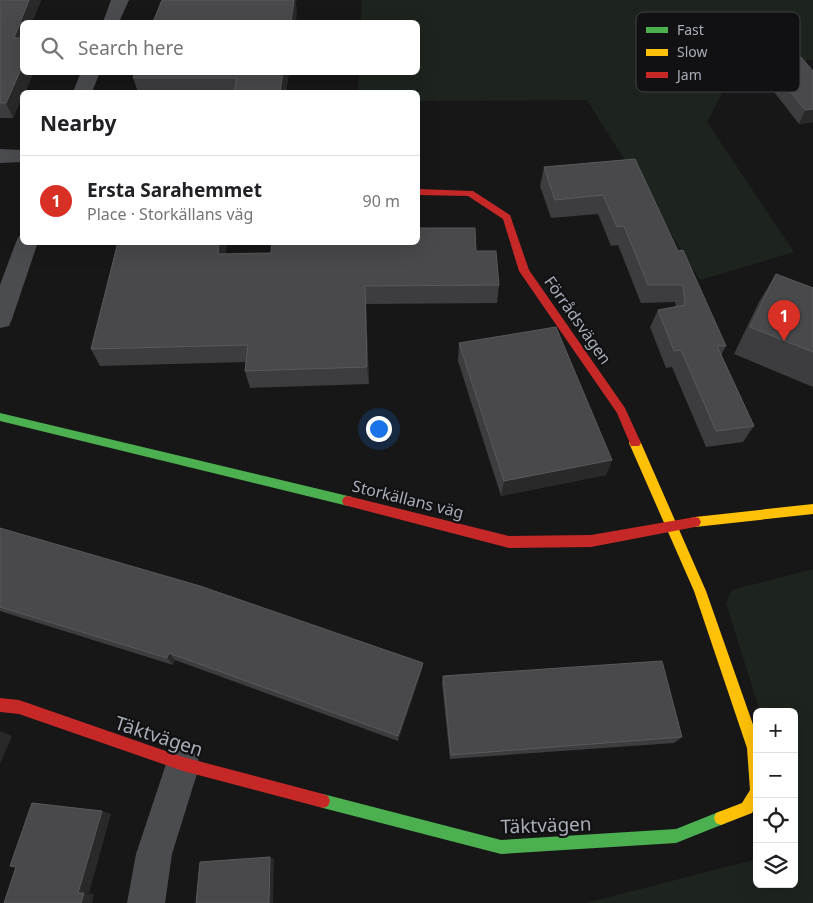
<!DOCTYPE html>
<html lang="en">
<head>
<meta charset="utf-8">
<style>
	body { margin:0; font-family:"Noto Sans",sans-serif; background:#f2f2f2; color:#202124 }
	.controls { position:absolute; right:15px; bottom:15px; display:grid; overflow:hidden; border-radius:8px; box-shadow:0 5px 20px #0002 }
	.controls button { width:45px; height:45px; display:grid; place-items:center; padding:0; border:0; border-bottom:1px solid #e0e0e0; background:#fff; color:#202124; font:25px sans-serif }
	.you { position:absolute; left:378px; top:428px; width:18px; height:18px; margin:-12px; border:4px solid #fff; border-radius:50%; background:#1a73e8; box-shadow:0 0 0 8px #1a73e833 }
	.badge { display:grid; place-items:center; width:32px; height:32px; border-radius:50%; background:#d93025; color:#fff; font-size:16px; font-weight:700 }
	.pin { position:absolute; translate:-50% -41px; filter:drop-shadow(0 1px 2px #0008) }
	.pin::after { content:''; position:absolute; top:26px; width:18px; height:15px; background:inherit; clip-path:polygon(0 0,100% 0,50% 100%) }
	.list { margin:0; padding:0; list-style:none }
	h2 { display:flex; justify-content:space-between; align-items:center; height:65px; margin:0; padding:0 20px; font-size:21px }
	h2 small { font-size:16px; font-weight:400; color:#757577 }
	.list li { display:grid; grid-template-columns:32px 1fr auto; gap:15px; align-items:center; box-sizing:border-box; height:90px; padding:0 20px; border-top:1px solid #e0e0e0 }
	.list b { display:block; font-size:19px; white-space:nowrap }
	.list p { margin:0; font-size:16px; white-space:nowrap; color:#757577 }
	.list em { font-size:16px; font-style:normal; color:#757577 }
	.icon { flex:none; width:28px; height:28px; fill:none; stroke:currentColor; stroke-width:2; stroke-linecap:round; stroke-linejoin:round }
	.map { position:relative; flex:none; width:813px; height:903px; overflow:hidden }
	.search { position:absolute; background:#fff; box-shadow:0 5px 20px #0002; left:20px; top:20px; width:400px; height:55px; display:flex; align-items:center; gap:12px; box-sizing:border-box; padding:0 18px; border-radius:8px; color:#757577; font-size:19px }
	.panel { position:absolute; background:#fff; box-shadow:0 5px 20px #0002; left:20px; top:90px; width:400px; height:155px; border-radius:8px }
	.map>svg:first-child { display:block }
</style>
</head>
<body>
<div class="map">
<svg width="813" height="903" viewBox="0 0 813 903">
	<rect width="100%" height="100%" fill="#171717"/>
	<g fill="#1d241e">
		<path d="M362 0H813V60L791 62 739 60 707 122 794 252 700 280 587 100 418 101V92H358L359 73 418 72V22H361Z"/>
		<path d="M813 569V903H586L757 859V884H794V830L797 827 794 818V712H760L726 603 732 590Z"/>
	</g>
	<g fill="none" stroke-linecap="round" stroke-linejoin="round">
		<g fill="#4b4c50" fill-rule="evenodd">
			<path d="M111 0H129L119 22H103Z"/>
			<path d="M81 72H100L92 92H73Z"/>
			<path d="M0 149 22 150V162L0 163Z"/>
			<path d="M22 235V242H38L12 319 9 326 0 328V285L16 242 19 236Z"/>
			<path d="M183 747 195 752 200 764 172 854 165 903H127L136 854 166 764 171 752Z"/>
		</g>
		<g fill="#4caf50" fill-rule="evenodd">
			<path d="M0 413 348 496 352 497 354 501 352 505 348 506 0 421Z"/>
			<path d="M323 794 501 840 676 829 721 811 726 813 728 818 726 823 676 843 501 854 323 808 318 806 316 801 318 796Z"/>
		</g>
		<g fill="#ffc107" fill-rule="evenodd">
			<path d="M635 438 639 440 641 443 706 591 757 736V805L752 813 721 825 716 823 714 818 716 813 742 803 750 790 747 748 694 591 629 443 631 440Z"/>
			<path d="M813 504V514L695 527 691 526 689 522 691 518 695 517Z"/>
		</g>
		<g fill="#c62828" fill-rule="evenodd">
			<path d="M418 189 473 191 510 215 529 270 625 408 641 443 639 446H631L617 413 519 271 503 219 468 196 418 195Z"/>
			<path d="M348 496 509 536 591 535 695 517 699 518 701 522 699 526 695 527 591 547 509 548 348 506 344 505 342 501 344 497Z"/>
			<path d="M0 698 19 700 183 757 323 794 328 796 330 801 328 806 323 808 183 771 19 714 0 712Z"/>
		</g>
	</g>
	<g fill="#3d3d3f">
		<path d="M0 0H41L32 22H22L34 72 25 92H22V97L13 118H0Z"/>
		<path d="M766 61 813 71V122L799 124 760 74Z"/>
		<path d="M289 72 286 92H138L133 78Z"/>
		<path d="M635 159 678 251 726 346 721 355 754 426 743 442 706 447 672 367 666 368 650 327 658 310 676 307 675 302 641 303 618 245 611 246 598 214 551 218 540 186 544 167Z"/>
		<path d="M118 242H227L225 254 476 251 499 285 497 303 366 304 369 384 250 388 245 371 246 362 100 366 91 349Z"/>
		<path d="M776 274 813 288V387L734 354 759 302Z"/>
		<path d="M459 343 612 460 606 475 501 496 458 361Z"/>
		<path d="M0 528 423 663 422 669 398 741 175 660 173 665 0 611Z"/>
		<path d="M443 676 682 737 674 743 450 759 442 683Z"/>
	</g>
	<g fill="#29292a">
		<path d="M29 0H41L32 22H22V47L14 38Z"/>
		<path d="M294 0H297L296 3 297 12 296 22H291Z"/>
		<path d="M22 67V72H34L25 92H22V97L13 118 6 103Z"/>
		<path d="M283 72H289L286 92H280Z"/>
		<path d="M813 109V122L799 124 805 110Z"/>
		<path d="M219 242H227L223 272 218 254Z"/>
		<path d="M365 286 366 304 369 384 367 367Z"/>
		<path d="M612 460 606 475 501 496 504 481Z"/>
		<path d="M169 653 175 660 173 665 167 658Z"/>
		<path d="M423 663 422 669 398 741V736Z"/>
		<path d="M1 731 12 736 0 764V732Z"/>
		<path d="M102 811 111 814 89 893H78Z"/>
		<path d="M270 857 274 859 273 903H269Z"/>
		<path d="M84 893 94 894 92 903H81Z"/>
	</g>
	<g fill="#49494c" stroke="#58595d">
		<path d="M0 0H29L14 38H22V67L6 103H0Z"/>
		<path d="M162 0H294L291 22H153Z"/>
		<path d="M801 57 813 71V109L805 110 766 61Z"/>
		<path d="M135 72H283L280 92H234L237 78H133Z"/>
		<path d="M635 159 678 251 683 250 726 346H717L754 426 716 431 681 350 674 351 658 310 685 305 683 285H648L624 226 617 227 603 195 555 200 544 167Z"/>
		<path d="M418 228H475L476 251H496L499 285 365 286 367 367 245 371 248 345 91 349 118 242H219L218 254 271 253 272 242H418Z"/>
		<path d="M776 274 813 288V352L750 327Z"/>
		<path d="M556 327 612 460 504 481 459 343Z"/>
		<path d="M0 528 200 586 423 663 398 736 169 653 167 658 0 607Z"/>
		<path d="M662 661 682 737 451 755 443 676Z"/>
		<path d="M32 803 102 811 78 893H84L81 903H4L16 867 10 866Z"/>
		<path d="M270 857 269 903H196L200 862Z"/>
	</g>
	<g text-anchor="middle" stroke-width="4.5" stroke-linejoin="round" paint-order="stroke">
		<g font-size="16" fill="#a8adb8" stroke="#111113">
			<text transform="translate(578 320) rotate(55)" y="6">Förrådsvägen</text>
			<text transform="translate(408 499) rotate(14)" y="6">Storkällans väg</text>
		</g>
		<g font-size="19" fill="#a8adb8" stroke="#111113">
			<text transform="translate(159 736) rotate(18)" y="7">Täktvägen</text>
			<text transform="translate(546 825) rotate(-2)" y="7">Täktvägen</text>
		</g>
	</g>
	<rect x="636" y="12" width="164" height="80" rx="8" fill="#111113" stroke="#3e4045" stroke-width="1"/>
	<rect x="646" y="27" width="22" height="6" fill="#4caf50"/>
	<rect x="646" y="49" width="22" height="7" fill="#ffc107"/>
	<rect x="646" y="72" width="22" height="6" fill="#c62828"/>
	<g font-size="14" fill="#a8adb8">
		<text x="677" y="35">Fast</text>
		<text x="677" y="57">Slow</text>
		<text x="677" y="80">Jam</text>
	</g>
</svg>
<div class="controls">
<button>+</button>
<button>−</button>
<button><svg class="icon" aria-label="locate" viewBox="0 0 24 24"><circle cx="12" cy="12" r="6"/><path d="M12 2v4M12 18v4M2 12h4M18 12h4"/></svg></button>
<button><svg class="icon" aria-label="layers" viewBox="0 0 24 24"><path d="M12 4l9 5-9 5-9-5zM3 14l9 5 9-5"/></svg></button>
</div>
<div class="you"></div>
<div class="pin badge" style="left:784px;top:341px">1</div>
<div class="search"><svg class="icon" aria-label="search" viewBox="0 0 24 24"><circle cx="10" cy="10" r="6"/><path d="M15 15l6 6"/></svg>Search here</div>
<section class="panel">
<h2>Nearby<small></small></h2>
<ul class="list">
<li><span class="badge">1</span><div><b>Ersta Sarahemmet</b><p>Place · Storkällans väg</p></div><em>90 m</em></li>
</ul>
</section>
</div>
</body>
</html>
